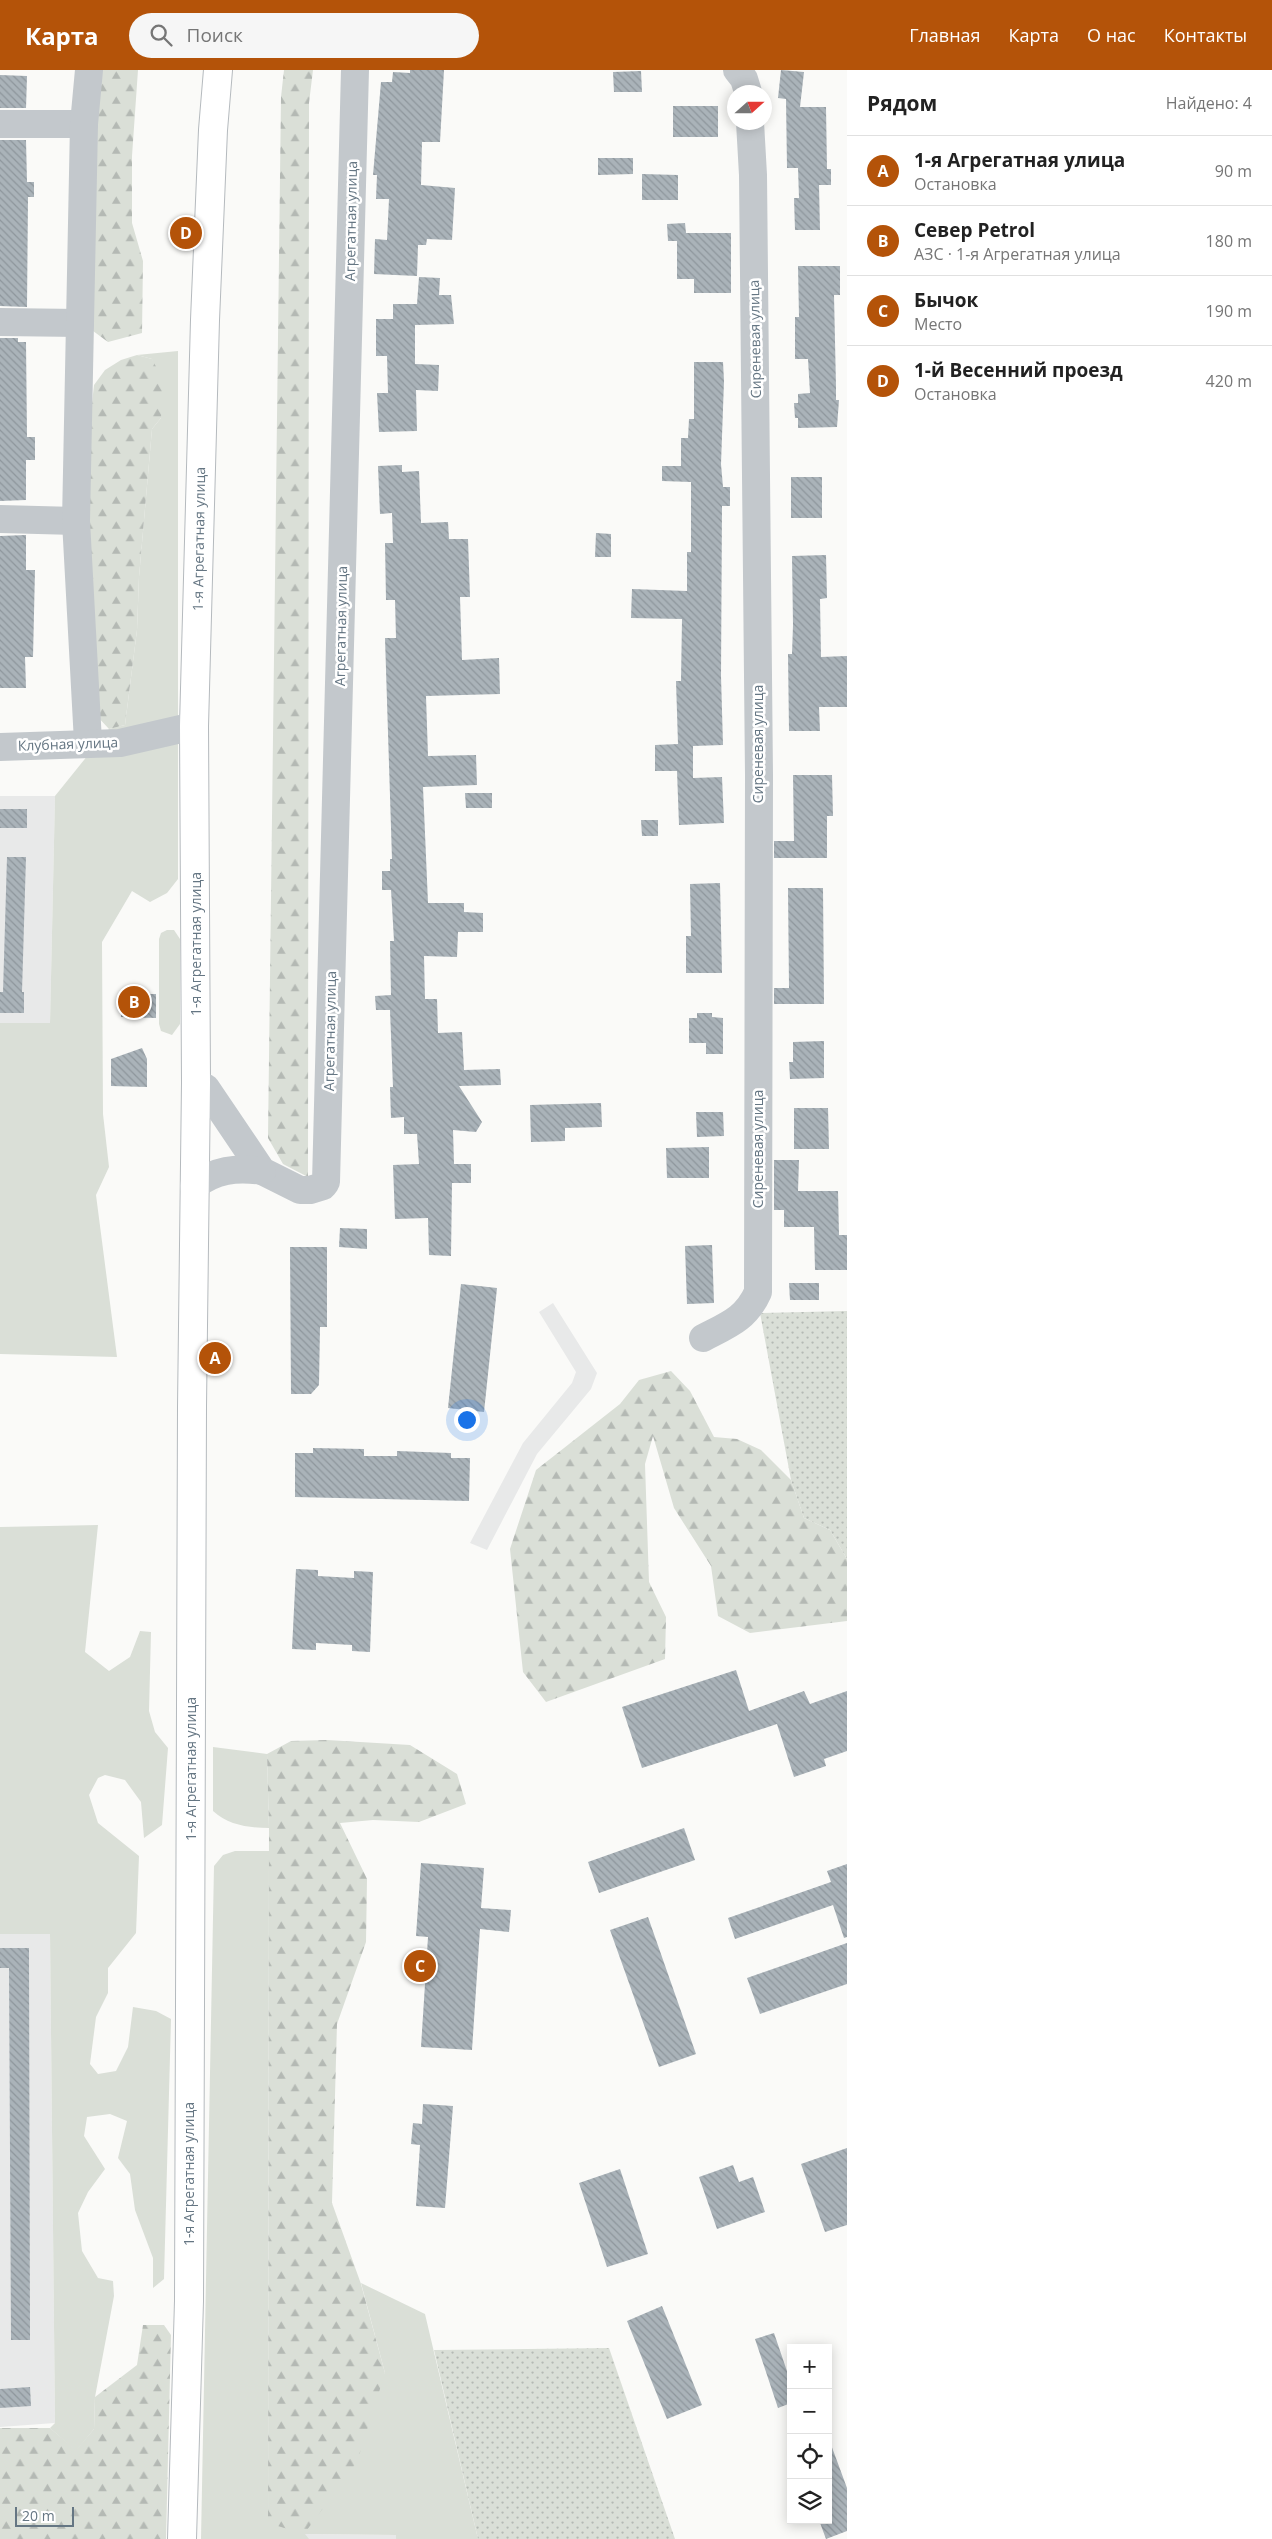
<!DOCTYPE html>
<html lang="ru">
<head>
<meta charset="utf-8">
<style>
	body { margin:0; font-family:"Open Sans",sans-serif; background:#f6f6f6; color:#222 }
	.controls { position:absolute; right:15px; bottom:15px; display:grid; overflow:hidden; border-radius:0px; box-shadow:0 2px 12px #0003 }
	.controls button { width:45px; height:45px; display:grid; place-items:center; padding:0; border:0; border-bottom:1px solid #e0e0e0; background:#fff; color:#222; font:25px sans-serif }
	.compass { position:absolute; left:727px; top:15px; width:45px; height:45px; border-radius:50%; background:#fff; box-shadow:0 2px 12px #0003; rotate:69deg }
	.scale { position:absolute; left:15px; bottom:12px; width:59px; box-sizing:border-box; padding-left:5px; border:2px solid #657683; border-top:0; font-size:14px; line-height:18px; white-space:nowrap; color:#657683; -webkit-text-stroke:4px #fff; paint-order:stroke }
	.you { position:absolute; left:466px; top:1349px; width:18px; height:18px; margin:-12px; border:4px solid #fff; border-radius:50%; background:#1a73e8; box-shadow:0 0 0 8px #1a73e833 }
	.badge { display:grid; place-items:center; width:32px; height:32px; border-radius:50%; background:#b45309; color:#fff; font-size:16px; font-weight:700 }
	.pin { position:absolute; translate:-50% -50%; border:2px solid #fff; box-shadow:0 1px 5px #0006 }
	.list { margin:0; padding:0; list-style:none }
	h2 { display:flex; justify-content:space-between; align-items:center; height:65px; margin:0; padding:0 20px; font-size:21px }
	h2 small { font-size:16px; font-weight:400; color:#767676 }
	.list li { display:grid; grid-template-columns:32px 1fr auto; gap:15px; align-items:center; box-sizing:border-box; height:70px; padding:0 20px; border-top:1px solid #e0e0e0 }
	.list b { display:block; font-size:19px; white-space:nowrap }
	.list p { margin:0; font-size:16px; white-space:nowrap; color:#767676 }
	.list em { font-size:16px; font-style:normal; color:#767676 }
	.icon { flex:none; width:28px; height:28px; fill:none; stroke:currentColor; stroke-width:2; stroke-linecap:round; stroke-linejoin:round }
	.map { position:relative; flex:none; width:847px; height:2469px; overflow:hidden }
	header { display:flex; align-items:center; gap:30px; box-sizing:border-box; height:70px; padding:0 25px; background:#b45309; color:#fff }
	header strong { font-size:24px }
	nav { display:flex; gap:28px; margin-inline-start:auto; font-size:18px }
	.search { width:350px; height:45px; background:#f6f6f6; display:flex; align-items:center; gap:12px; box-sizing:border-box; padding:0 18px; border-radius:28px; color:#767676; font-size:19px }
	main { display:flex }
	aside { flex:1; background:#fff }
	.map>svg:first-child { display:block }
</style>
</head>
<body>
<header>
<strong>Карта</strong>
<div class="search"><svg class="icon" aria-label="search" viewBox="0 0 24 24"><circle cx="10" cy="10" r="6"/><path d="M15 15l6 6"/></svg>Поиск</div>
<nav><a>Главная</a><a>Карта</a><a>О нас</a><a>Контакты</a></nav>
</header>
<main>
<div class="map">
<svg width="847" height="2469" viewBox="0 0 847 2469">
	<defs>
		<pattern id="forest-firs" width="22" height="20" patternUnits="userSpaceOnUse" patternTransform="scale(1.25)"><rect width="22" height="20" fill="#dadfd7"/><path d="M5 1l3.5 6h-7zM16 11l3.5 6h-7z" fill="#b4b9b4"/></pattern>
		<pattern id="garden-dots" width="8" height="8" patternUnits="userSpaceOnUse" patternTransform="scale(1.25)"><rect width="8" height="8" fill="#dadfd7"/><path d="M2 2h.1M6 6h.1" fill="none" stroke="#b4b9b4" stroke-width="1.8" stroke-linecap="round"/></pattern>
		<pattern id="building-back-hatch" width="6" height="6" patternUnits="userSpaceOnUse" patternTransform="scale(1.25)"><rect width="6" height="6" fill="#aab3b9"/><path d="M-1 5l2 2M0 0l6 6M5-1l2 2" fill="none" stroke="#8e969c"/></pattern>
	</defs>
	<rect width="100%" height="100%" fill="#fafaf8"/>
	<g fill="#e8e9e9">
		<path d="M0 726H55L50 953H0Z"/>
		<path d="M553 1233 597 1303 591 1319 537 1384 487 1480 470 1473 523 1373 572 1313 576 1302 539 1242Z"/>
		<path d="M0 1864H50L55 2353 0 2357Z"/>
		<path d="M304 2464 396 2465V2469H201Z"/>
	</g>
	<g fill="#dadfd7">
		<path d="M178 281V809L167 823 150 832 132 821 102 872 103 1044 109 1097 96 1125 117 1287 0 1284V953H50L55 726 109 659 125 655 137 560 139 507 152 359 161 348 152 289 137 285Z"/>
		<path d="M167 860H174L180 869V954L172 965 161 961 159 954V869L161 863Z"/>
		<path d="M98 1455 85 1582 109 1601 130 1587 140 1561 151 1562 149 1641 155 1662 168 1678 162 1755 144 1768 141 1732 125 1710 105 1705 98 1708 89 1725 98 1753 139 1786 136 1863 108 1898V1923L96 1947 90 1994 98 2004 116 2001 128 1977 133 1937 156 1941 171 1949 164 2209 153 2218V2188L135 2140 130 2104 118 2088 127 2051 110 2044 87 2047 84 2066 105 2099 88 2122 78 2143 82 2181 98 2208 113 2211 114 2226 95 2327 94 2359 76 2381 50 2358 55 2353 50 1864H0V1457Z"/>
		<path d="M213 1677 267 1684 269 1758C249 1758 228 1755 213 1741Z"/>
		<path d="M235 1781H269L268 2453 385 2303 361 2213 425 2244 478 2469H396V2465L305 2464 309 2469H201L214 1796 223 1785Z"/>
	</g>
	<g fill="url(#forest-firs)">
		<path d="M97 0H138L132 86V153L143 191 142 263 108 272 89 258Z"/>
		<path d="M284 0H313L309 33 308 1107 283 1094 268 1068 281 27Z"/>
		<path d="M137 285 152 289 164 312 161 348 152 359 139 507 137 560 125 655 109 659 97 646 89 597V361L94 315 105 300 121 290Z"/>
		<path d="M671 1301 690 1321 714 1367 737 1369 761 1380 791 1410 804 1448 830 1460 847 1489V1551L750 1563 718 1546 711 1496 674 1438 653 1366 645 1394 649 1512 666 1547 665 1589 546 1632 523 1602 510 1479 536 1400 620 1334 639 1310Z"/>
		<path d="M327 1670 410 1675 457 1704 466 1734 419 1752 373 1750 340 1753 367 1809 366 1872 337 1954 332 2133 361 2214 385 2303 357 2392 304 2464 268 2453 269 1758 267 1684 291 1671Z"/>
		<path d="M143 2255H164L171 2265 166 2469H0V2358H50L76 2380 94 2359 95 2327 137 2295Z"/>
	</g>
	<g fill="url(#garden-dots)">
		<path d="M847 1241V1489L830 1460 804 1448 791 1410 760 1243Z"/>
		<path d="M609 2278 675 2469H478L434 2280Z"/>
	</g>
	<g fill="url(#building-back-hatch)">
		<path d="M410 0H444L440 72H422L421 115 455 118 452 170 427 169 426 175H418L417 206 374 204 375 169 387 170 389 129H376L377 105H373L381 12H392L393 2 410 3Z"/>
		<path d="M781 0 804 2 800 37H826L827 99H831V115H819L820 160H795L794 128H799L798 98H787L786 29 778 28Z"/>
		<path d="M641 1 642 22H614L613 2Z"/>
		<path d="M0 5 27 6 26 38H0Z"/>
		<rect x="673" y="36" width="45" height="31"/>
		<path d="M0 70H26L27 112H34V127H28L27 237 0 236Z"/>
		<path d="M598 88H633V104L598 105Z"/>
		<path d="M642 104 678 105V130H642Z"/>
		<path d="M685 153 686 163H731V223H694V209H677V171H668L667 154Z"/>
		<path d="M798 196H840V225H834L836 317V330H839L837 357 798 358V348H795L794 333H798V324L810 323 808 289H795V247H799Z"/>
		<path d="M419 207 440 208 439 225H451L454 254 415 255V294L439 295 438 321 416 320 417 361 379 362 377 323H388L387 286H376V249H393V234H417Z"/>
		<path d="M0 268H18V272H26L27 367H35V390H26V430L0 431Z"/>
		<path d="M694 292H723L724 311 721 394 723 417H730V436H722L721 606 723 675 693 676V708L722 707 724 753 679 755 677 701H655V675L678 674 676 611H681L682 549 631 548 632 519 687 521V482H691V412L662 411V396H681V368H688L689 349H694Z"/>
		<path d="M402 395V402L419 401 421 453 448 452 449 469H468L470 527H460L462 590 499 588 500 624 426 626 428 686 476 685 477 715 423 717 428 833H464V842L483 843V862H458L457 887 424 886 425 929H437L438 963 462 962 464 1000 500 999 501 1015 459 1016 482 1052 476 1062 453 1060 454 1094H471V1113H452L451 1186 429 1185 428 1148 395 1149 393 1095 419 1094 417 1064H404V1047L391 1048 390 1017H393L390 940H376L375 926 391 925 390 871H394L392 836 391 820H382V801H390V789H392L385 568H396L395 530H386L385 473H393L392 443 380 444 378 396Z"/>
		<rect x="791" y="407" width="31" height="41"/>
		<path d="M596 463 611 464V487H595Z"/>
		<path d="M26 465V500H35L33 587H25L26 618H0V466Z"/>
		<path d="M826 485 827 528 820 529 821 587 847 586V637H819L820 661H789L788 584H792L793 555 792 486Z"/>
		<path d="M793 705H832L833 746H827V788H774V771H794Z"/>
		<path d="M465 723H492V738H466Z"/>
		<rect x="0" y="739" width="27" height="19"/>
		<path d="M641 750H658V766H642Z"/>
		<path d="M7 787H26L22 922H24V943H0V922H3Z"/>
		<path d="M720 813 722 903H686V866H691L690 814Z"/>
		<path d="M788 818H823L824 934H774V918H789Z"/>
		<path d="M121 924H156V948L121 947Z"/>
		<path d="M697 943H712V947L723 948V984H706V973H689V948H697Z"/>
		<path d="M824 971V1008L790 1009 789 992H793V972Z"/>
		<path d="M142 978 147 989V1017L111 1016V989Z"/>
		<path d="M601 1033 602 1057 565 1058V1071L531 1072 530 1035Z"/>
		<path d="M794 1038H828L829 1079H794Z"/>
		<path d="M696 1042H723L724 1066 697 1067Z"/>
		<path d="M709 1077V1108H667L666 1078Z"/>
		<path d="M774 1090H799L798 1121H838L839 1165H847V1200H815L814 1157H784V1140H774Z"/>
		<path d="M340 1158 367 1159V1179L339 1177Z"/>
		<path d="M712 1175 714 1233 687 1234 685 1176Z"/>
		<path d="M290 1177H327V1257H320L319 1315 311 1324H291Z"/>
		<path d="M789 1213H819V1230H790Z"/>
		<path d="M461 1214 497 1218 484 1342 448 1338Z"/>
		<path d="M313 1378 364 1379V1386H397V1381L451 1383V1388H470L469 1431 295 1427V1383H313Z"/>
		<path d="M296 1499 318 1500V1506L354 1508V1501L373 1502 370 1582 352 1581V1575L316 1573V1580L292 1579Z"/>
		<path d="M736 1600 749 1641 804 1621 810 1634 847 1621V1681L824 1689 826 1696 794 1707 777 1654 642 1698 622 1637Z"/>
		<path d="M684 1758 695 1790 599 1823 588 1792Z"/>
		<path d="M421 1793 484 1798 481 1838 511 1840 509 1862 480 1859 472 1980 421 1977 428 1867 416 1866Z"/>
		<path d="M847 1794V1867L844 1868 833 1835 735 1869 728 1848 831 1812 827 1801Z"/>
		<path d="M648 1847 696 1984 659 1997 610 1860Z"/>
		<path d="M847 1873V1914L760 1944 747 1908Z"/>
		<path d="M0 1878H29L30 2270H11L9 1898H0Z"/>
		<path d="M423 2034 453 2036 445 2138 416 2136 420 2075 411 2074 413 2053 422 2054Z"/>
		<path d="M847 2078V2155L825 2162 801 2094Z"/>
		<path d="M733 2095 739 2112 753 2107 765 2142 717 2159 699 2107Z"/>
		<path d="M620 2099 648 2184 607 2197 579 2113Z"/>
		<path d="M662 2236 702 2335 667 2349 627 2251Z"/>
		<path d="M774 2263 791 2313V2333L778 2338 755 2269Z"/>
		<path d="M30 2317 31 2336 0 2338V2319Z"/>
		<path d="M828 2372H830L847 2418V2461L826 2469 819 2450H828Z"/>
	</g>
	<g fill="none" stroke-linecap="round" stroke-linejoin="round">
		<defs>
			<path id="major" d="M182 2469 189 2231 192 1337 196 1013 194 656 205 250 213 60 218 0"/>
		</defs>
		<use href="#major" stroke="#b5babe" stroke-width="30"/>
		<g stroke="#c3c8cc" stroke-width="28">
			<path d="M737 0 744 9 748 22"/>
			<path d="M0 54H84"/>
			<path d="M0 252 80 253"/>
			<path d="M0 449 76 451"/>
			<path d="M88 672 76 451 84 54 89 0"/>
			<path d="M0 677 120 673 194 656"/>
			<path d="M196 1013 206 1018 262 1101 300 1120H310L323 1116 326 1112 355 0"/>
			<path d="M194 1116C215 1100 236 1097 262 1101"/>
			<path d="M703 1268C728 1255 746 1249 758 1222L759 705 753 105 750 52"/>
		</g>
		<use href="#major" stroke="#fff" stroke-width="28"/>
	</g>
	<g text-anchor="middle" stroke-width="5" stroke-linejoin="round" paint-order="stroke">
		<g font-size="14" fill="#657683" stroke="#fff">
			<text transform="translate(351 151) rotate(-89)" y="5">Агрегатная улица</text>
			<text transform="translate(755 269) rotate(-91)" y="5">Сиреневая улица</text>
			<text transform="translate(199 469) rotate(-89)" y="5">1-я Агрегатная улица</text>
			<text transform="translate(341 556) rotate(-89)" y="5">Агрегатная улица</text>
			<text transform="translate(68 674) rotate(-2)" y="5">Клубная улица</text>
			<text transform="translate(758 674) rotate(-90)" y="5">Сиреневая улица</text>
			<text transform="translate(196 874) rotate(-90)" y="5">1-я Агрегатная улица</text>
			<text transform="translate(330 961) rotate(-89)" y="5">Агрегатная улица</text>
			<text transform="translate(758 1079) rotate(-90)" y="5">Сиреневая улица</text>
			<text transform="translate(191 1699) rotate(-90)" y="5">1-я Агрегатная улица</text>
			<text transform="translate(189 2104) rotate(-90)" y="5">1-я Агрегатная улица</text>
		</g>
	</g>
</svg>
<div class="controls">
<button>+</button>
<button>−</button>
<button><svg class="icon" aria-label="locate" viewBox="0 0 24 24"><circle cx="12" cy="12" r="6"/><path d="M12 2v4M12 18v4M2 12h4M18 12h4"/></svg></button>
<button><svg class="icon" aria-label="layers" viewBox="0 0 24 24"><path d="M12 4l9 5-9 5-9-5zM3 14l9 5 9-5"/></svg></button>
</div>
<svg class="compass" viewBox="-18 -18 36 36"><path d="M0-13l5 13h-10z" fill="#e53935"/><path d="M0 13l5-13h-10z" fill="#767676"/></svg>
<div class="scale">20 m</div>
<div class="you"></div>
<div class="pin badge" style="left:215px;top:1288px">A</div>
<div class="pin badge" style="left:134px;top:932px">B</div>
<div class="pin badge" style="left:420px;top:1896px">C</div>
<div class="pin badge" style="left:186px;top:163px">D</div>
</div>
<aside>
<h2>Рядом<small>Найдено: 4</small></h2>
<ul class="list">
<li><span class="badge">A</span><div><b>1-я Агрегатная улица</b><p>Остановка</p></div><em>90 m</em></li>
<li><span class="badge">B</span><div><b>Север Petrol</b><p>АЗС · 1-я Агрегатная улица</p></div><em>180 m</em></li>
<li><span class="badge">C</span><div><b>Бычок</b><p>Место</p></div><em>190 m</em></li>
<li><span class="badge">D</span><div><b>1-й Весенний проезд</b><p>Остановка</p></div><em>420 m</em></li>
</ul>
</aside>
</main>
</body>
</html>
